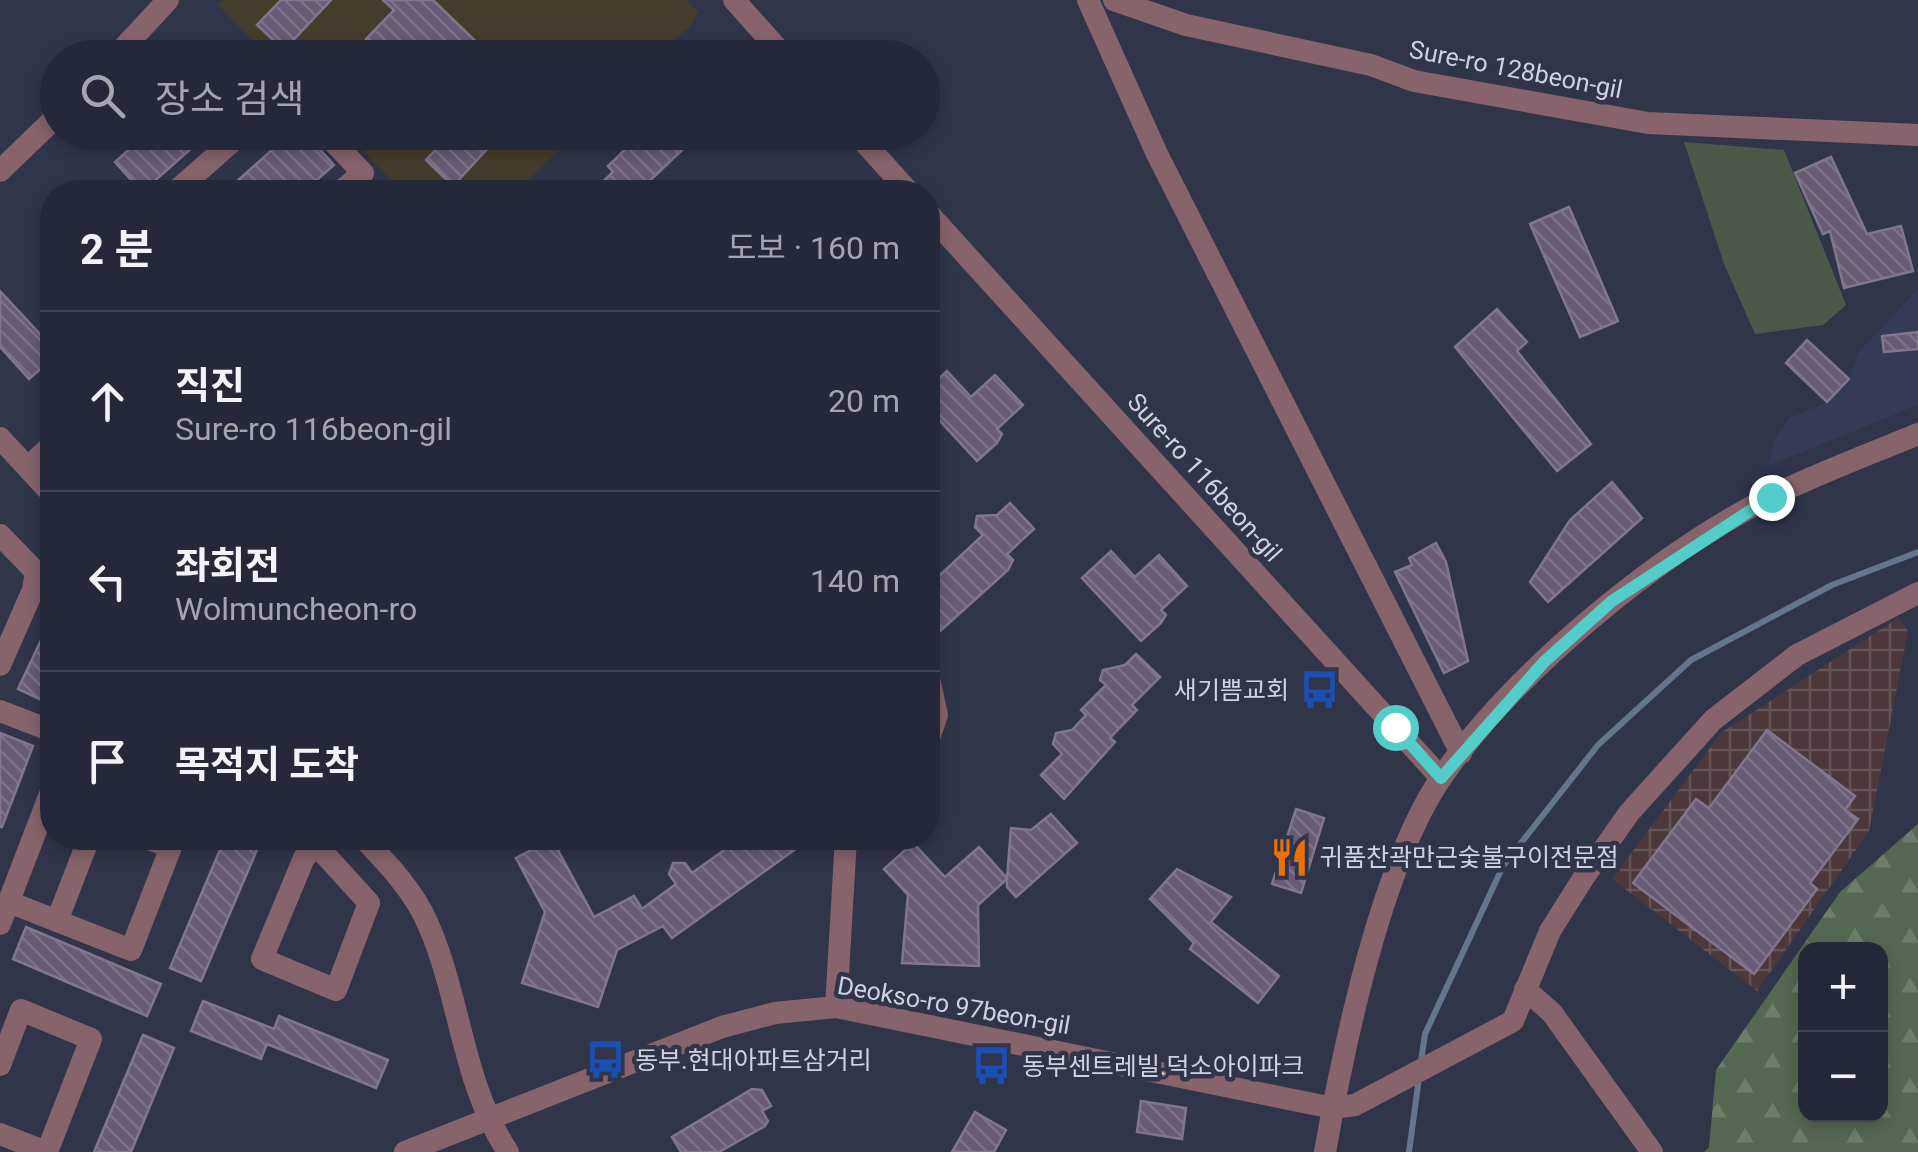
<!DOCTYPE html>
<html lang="ko">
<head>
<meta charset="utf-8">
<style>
	body { margin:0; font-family:Roboto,"Noto Sans KR",sans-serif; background:#2d3040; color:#f1f3f6 }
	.controls { position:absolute; right:30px; bottom:30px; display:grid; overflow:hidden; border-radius:20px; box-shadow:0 5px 15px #0003 }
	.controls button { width:90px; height:90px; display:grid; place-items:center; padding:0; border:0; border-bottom:2px solid #424453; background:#252838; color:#f1f3f6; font:50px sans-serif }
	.stop { position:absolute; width:30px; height:30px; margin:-22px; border:8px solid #53cdca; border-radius:50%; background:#fff }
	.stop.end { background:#53cdca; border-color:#fff; box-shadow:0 2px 10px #0008 }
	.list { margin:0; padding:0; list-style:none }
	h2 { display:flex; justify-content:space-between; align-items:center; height:130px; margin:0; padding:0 40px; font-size:42px }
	h2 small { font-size:32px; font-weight:400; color:#a3a6ae }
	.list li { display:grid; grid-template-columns:65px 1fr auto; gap:30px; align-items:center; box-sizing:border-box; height:180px; padding:0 40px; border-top:2px solid #424453 }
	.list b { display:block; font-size:38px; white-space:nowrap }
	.list p { margin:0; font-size:32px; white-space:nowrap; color:#a3a6ae }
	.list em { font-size:32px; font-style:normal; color:#a3a6ae }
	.icon { flex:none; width:55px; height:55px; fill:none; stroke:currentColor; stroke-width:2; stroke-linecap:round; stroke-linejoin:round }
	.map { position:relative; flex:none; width:1918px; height:1152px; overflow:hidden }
	.search { position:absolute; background:#252838; box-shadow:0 5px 15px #0003; left:40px; top:40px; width:900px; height:110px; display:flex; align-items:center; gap:25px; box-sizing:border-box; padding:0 35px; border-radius:55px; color:#a3a6ae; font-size:38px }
	.panel { position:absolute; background:#252838; box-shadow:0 5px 15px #0003; left:40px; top:180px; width:900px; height:670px; border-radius:40px }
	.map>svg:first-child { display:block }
</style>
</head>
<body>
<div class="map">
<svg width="1918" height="1152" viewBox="0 0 1918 1152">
	<defs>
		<pattern id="industrial-grid" width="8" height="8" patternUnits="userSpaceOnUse" patternTransform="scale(2.5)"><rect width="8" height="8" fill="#4c383a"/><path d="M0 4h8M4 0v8" fill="none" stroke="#655456"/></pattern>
		<pattern id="forest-firs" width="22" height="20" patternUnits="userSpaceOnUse" patternTransform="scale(2.5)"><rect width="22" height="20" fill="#556851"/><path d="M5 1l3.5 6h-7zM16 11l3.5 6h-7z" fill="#6c7d6a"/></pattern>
		<pattern id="building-back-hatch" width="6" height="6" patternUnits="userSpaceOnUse" patternTransform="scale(2.5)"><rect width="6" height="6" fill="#675c73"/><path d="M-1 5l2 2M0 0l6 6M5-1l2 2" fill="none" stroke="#7c7287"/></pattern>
	</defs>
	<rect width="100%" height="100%" fill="#31354a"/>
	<path fill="#353a56" d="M1918 289V405L1768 466 1775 438 1789 418 1827 402 1849 379 1858 353Z"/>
	<path fill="url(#industrial-grid)" d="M1898 618 1908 631 1869 831 1757 991 1612 879 1721 733Z"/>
	<g fill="#453d2c">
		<path d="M223 0H687L698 12 689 27 654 57 270 58 218 5Z"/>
		<path d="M345 133H577L515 192H404Z"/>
	</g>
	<path fill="#4b5949" d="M1684 142 1784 150 1846 305 1823 325 1755 334 1724 264Z"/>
	<path fill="url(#forest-firs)" fill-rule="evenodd" d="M1918 824V1152H1704L1709 1147 1716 1070 1840 892ZM1806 950H1880V1114H1806Z"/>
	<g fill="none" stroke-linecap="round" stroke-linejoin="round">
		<g stroke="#64768d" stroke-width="6">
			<path d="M1421 1061 1425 1034 1503 866 1598 745 1691 660 1832 585 1918 552"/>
			<path d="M1409 1152 1419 1078"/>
		</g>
	</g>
	<g fill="url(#building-back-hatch)" stroke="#81768e" stroke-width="2.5">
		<path d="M281 0H331L284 50 257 25Z"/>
		<path d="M383 0H433L493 58H443L432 46 421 58H385L366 39 394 10Z"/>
		<path d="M123 132H210L142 192 115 162 135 144Z"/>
		<path d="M292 132H304L334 165 303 192H225Z"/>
		<path d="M453 132H503L453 186 426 160Z"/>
		<path d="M624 132H701L638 192H592L613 172 608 166 633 142Z"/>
		<path d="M1831 157 1867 234 1901 226 1913 271 1844 288 1830 231 1823 234 1795 173Z"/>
		<path d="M1569 207 1618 321 1580 337 1530 224Z"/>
		<path d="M0 291 52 347V359L29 379 0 347Z"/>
		<path d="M1497 309 1527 342 1517 351 1591 444 1557 471 1455 347Z"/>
		<path d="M1918 332V349L1884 352 1882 336Z"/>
		<path d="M1807 340 1849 379 1827 402 1786 363Z"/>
		<path d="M947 371 971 397 995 375 1023 405 997 429 1002 434 997 443 977 461 928 408V389Z"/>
		<path d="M1612 482 1642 518 1548 602 1530 582 1570 520Z"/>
		<path d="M1010 503 1034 529 1007 554 1013 560 1008 570 928 642V563L939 576 983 535 975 527 977 516 997 515Z"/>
		<path d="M1436 543 1446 562 1468 661 1444 673 1395 572 1412 565 1409 558Z"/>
		<path d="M1111 551 1135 577 1159 555 1187 586 1161 610 1166 615 1161 623 1141 641 1082 578Z"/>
		<path d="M52 617V705L18 689Z"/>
		<path d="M1136 654 1160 677 1132 705 1137 710 1110 738 1115 742 1064 799 1041 775 1062 754 1053 744 1056 733 1072 730 1086 715 1081 710 1106 685 1100 680 1103 670 1125 665Z"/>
		<path d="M1767 730 1855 796 1845 810 1858 819 1810 883 1817 889 1754 974 1633 883 1696 799 1709 808Z"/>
		<path d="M0 733 33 746 2 827H0Z"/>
		<path d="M1296 809 1324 818 1301 893 1272 884Z"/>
		<path d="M1051 814 1077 843 1016 897 1007 887V879L978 905 979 966 902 963 908 895 884 869 913 843 945 877 979 847 1007 878 1011 828 1031 830Z"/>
		<path d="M225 838 259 845 201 981 170 968Z"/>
		<path d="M741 838H811L672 938 663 926 617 950 598 1007 522 983 545 912 516 858 552 839 594 917 634 896 642 909 676 884 669 874 673 863H685L692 873Z"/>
		<path d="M1177 869 1231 897 1211 922 1279 976 1258 1003 1190 949 1194 943 1150 899Z"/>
		<path d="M26 927 161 984 147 1016 13 959Z"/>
		<path d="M203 1001 274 1029 279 1016 388 1060 376 1088 267 1044 261 1059 191 1031Z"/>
		<path d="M143 1035 174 1048 131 1152H94Z"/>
		<path d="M752 1089 762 1090 771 1106 762 1111 768 1121 765 1126 719 1152H681L672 1137Z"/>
		<path d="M1141 1101 1186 1108 1182 1139 1137 1132Z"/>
		<path d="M975 1112 1006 1130 994 1152H952Z"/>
	</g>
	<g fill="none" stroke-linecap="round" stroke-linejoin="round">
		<g stroke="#87646c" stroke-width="22">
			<path d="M734 0 786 58"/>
			<path d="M1088 0 1157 154 1461 753"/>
			<path d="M1114 0 1186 25 1371 65 1414 81 1648 123 1918 135"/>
			<path d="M114 58 168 0"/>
			<path d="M324 132 363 173 340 192"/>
			<path d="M855 132 909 192"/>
			<path d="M0 171 58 115"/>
			<path d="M175 192 243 132"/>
			<path d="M928 213 1441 778"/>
			<path d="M0 438 52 494"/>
			<path d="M29 466 52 445"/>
			<path d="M0 535 36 572 33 590 0 665"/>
			<path d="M928 674 937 715 928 741"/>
			<path d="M0 711 52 731"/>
			<path d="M310 838 369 903 336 990 262 959 304 858 316 845"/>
			<path d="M363 838C387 863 414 891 428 924 461 999 462 1083 508 1152"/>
			<path d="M9 902 131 950 171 847 146 838"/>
			<path d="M57 921 89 838"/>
			<path d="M0 924 52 789"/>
			<path d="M1525 989 1552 1013 1652 1152"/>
			<path d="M836 1007 846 838"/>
			<path d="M0 1065 21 1010 91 1039 47 1152"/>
			<path d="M0 1134 46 1152"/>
			<path d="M405 1152 722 1027 775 1013 836 1007 1333 1108 1355 1105 1513 1021 1550 931 1584 877 1629 813 1713 720 1797 655 1918 593"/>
			<path d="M1325 1152C1344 1045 1380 868 1441 778 1514 672 1657 554 1772 496 1819 473 1870 454 1918 434"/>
		</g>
	</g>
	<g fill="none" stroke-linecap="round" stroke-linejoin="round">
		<path stroke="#53cdca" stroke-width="12" d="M1395 727 1441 778 1544 662 1612 601 1771 497"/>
	</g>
	<defs>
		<symbol id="bus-bare" viewBox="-9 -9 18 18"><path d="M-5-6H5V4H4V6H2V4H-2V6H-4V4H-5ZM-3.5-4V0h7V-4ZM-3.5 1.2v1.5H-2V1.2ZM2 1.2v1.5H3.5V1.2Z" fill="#1a4fb4" stroke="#31354a" stroke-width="2.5" paint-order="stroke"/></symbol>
		<symbol id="restaurant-bare" viewBox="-9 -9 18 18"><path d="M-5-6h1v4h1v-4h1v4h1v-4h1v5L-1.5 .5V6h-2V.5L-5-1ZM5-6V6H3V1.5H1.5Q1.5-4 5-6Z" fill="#e8710a" stroke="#31354a" stroke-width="2.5" paint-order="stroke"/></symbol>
	</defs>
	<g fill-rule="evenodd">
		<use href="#bus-bare" x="1292" y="662" width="55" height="55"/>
		<use href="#restaurant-bare" x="1262" y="830" width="55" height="55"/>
		<use href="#bus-bare" x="578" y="1032" width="55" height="55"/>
		<use href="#bus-bare" x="964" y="1038" width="55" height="55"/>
	</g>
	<g text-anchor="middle" stroke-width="9" stroke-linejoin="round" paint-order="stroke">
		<g font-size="25" fill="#cfd2e0" stroke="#31354a">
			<text transform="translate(1516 69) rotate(11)" y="9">Sure-ro 128beon-gil</text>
			<text transform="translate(1205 477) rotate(48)" y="9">Sure-ro 116beon-gil</text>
			<text transform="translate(954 1005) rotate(10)" y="9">Deokso-ro 97beon-gil</text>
		</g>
		<g font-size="25" fill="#cfd2e0" stroke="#31354a" text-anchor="start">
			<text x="1289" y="699" text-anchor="end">새기쁨교회</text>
			<text x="1320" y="866">귀품찬곽만근숯불구이전문점</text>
			<text x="635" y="1069">동부.현대아파트삼거리</text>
			<text x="1022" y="1075">동부센트레빌.덕소아이파크</text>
		</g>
	</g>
</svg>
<div class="controls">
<button>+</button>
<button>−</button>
</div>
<div class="stop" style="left:1395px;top:727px"></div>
<div class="stop end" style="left:1771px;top:497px"></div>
<div class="search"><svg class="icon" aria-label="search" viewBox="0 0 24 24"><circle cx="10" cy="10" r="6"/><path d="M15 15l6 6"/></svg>장소 검색</div>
<section class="panel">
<h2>2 분<small>도보 · 160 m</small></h2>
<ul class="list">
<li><svg class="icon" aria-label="ahead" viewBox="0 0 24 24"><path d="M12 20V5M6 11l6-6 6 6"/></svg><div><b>직진</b><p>Sure-ro 116beon-gil</p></div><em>20 m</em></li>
<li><svg class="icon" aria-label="left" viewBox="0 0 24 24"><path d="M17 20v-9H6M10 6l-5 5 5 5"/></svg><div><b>좌회전</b><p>Wolmuncheon-ro</p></div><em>140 m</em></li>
<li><svg class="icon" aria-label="arrive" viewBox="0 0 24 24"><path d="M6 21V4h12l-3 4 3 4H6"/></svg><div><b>목적지 도착</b></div></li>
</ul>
</section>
</div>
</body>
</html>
